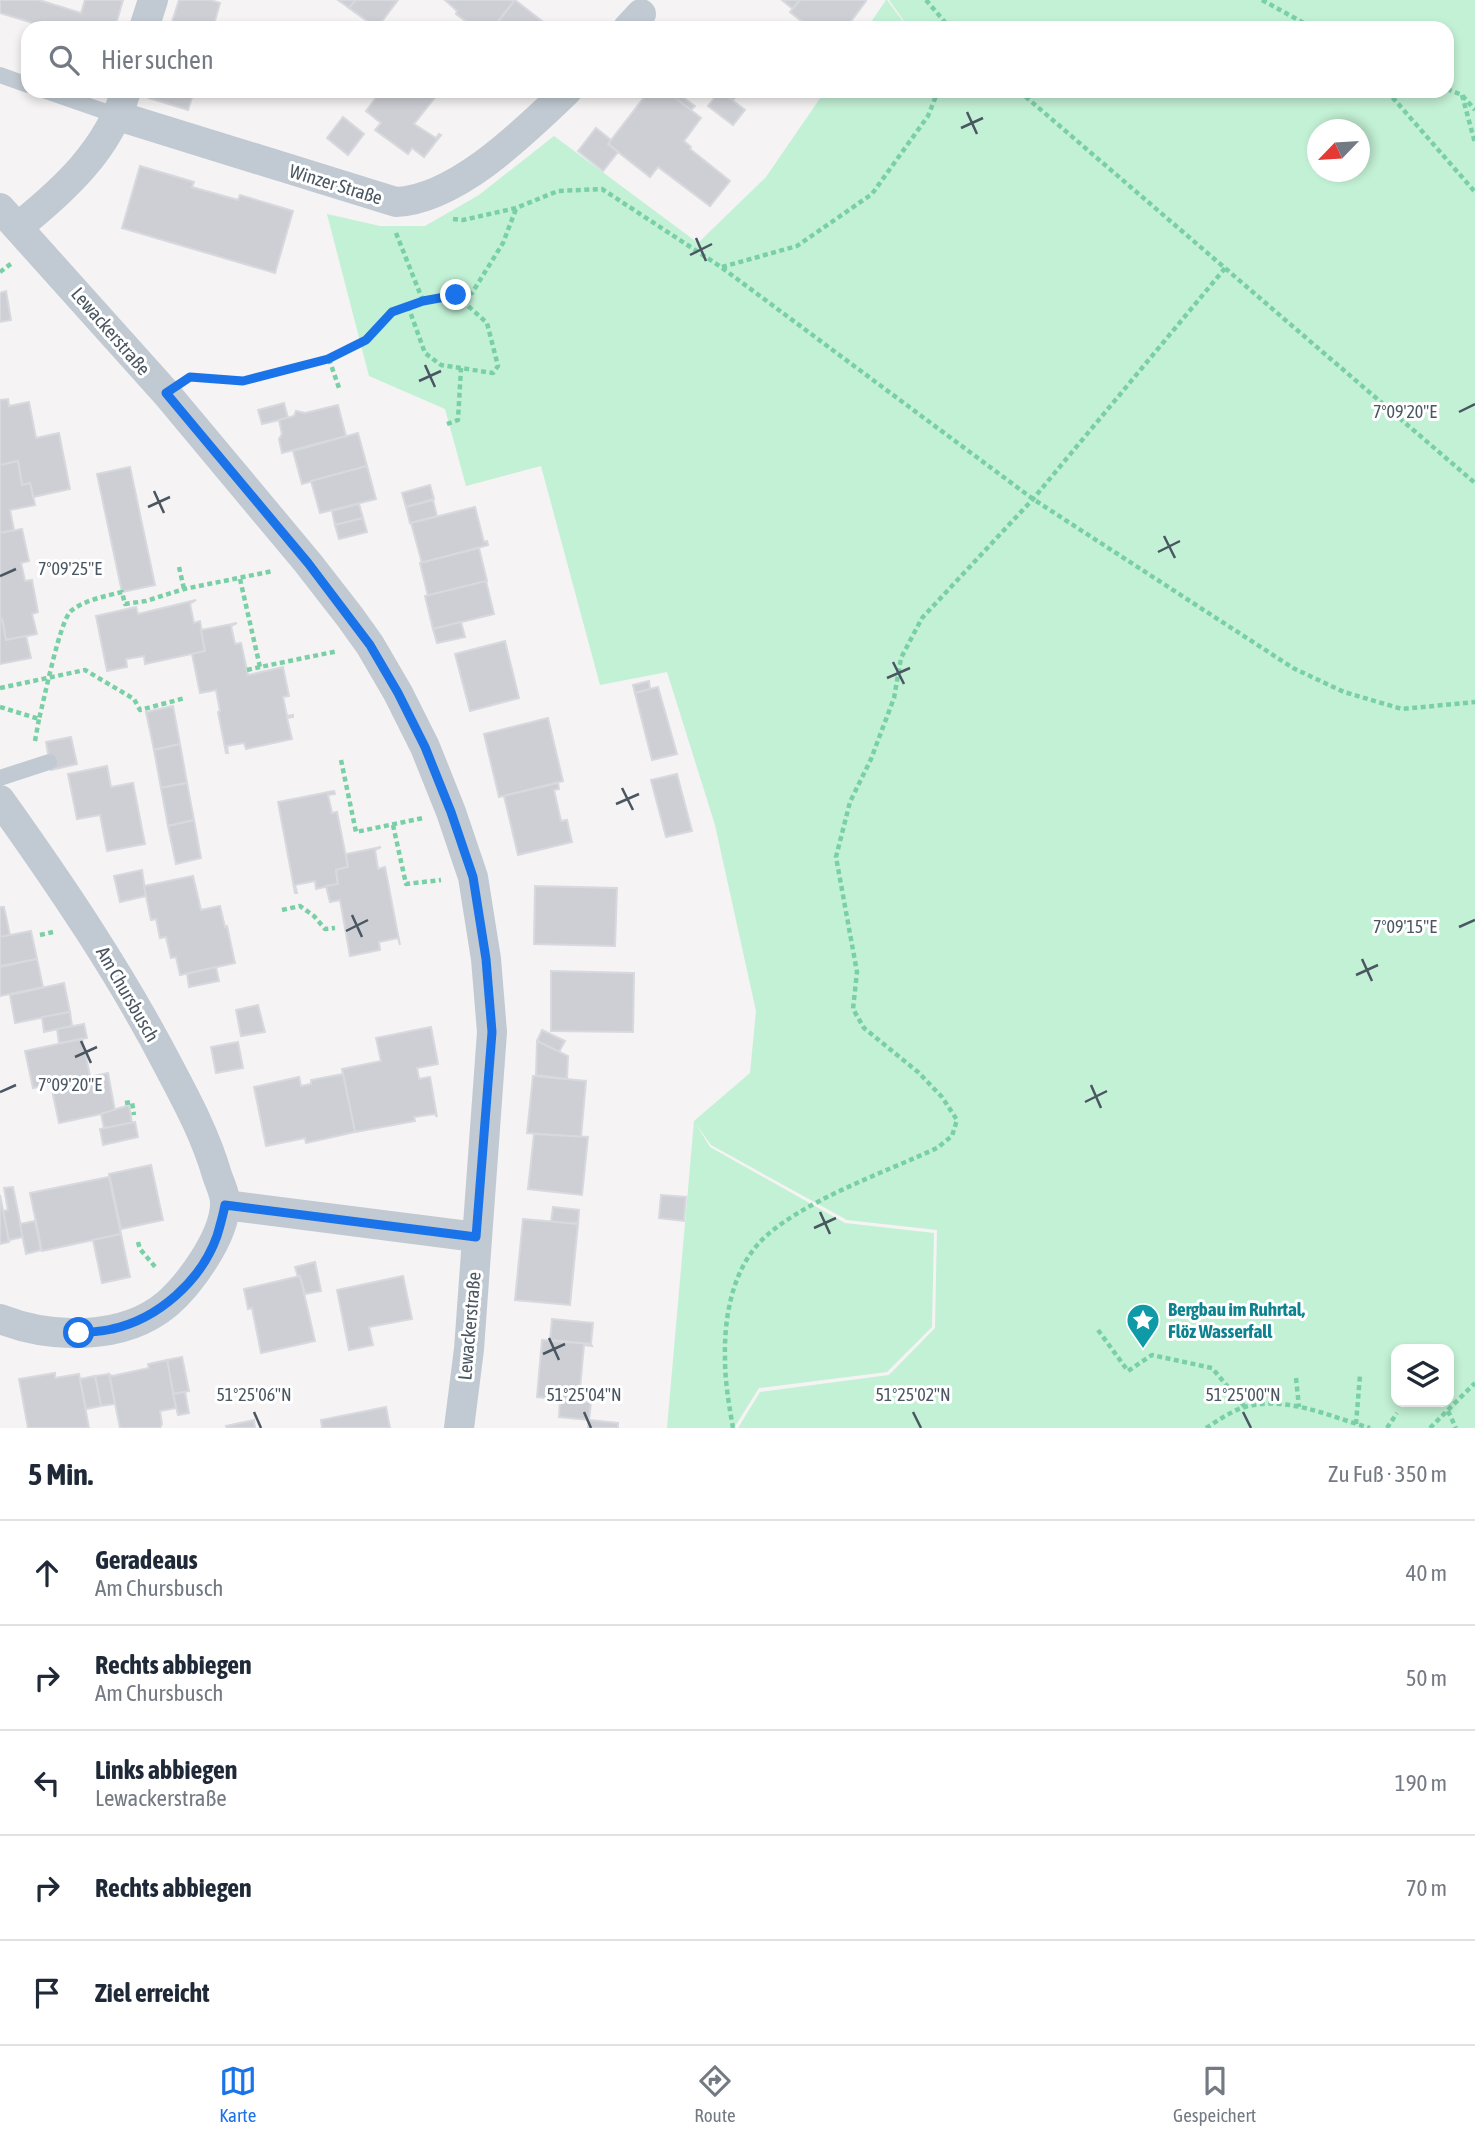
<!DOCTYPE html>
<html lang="de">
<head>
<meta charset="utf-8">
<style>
	body { margin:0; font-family:"Asap Condensed",sans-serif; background:#f2f2f3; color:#1f2937 }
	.controls { position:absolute; right:21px; bottom:21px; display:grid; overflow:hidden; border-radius:14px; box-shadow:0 4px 10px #0003 }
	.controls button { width:63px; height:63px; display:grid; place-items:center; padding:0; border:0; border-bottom:2px solid #e0e1e3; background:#fff; color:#1f2937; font:35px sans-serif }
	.compass { position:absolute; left:1307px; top:119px; width:63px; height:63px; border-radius:50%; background:#fff; box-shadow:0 4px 10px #0003; rotate:245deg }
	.stop { position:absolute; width:21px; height:21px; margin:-16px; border:5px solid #1a73e8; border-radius:50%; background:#fff }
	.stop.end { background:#1a73e8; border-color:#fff; box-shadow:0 2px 7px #0008 }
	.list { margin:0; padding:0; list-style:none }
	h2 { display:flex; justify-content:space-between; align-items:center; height:91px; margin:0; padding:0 28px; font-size:30px }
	h2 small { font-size:23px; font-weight:400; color:#747a83 }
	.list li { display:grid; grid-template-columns:46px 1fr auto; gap:21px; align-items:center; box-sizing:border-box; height:105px; padding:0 28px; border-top:2px solid #e0e1e3 }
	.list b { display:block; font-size:26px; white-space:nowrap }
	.list p { margin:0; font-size:23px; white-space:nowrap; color:#747a83 }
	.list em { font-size:23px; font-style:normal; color:#747a83 }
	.icon { flex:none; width:38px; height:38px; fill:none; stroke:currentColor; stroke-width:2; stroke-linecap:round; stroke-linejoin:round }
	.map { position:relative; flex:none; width:1475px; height:1428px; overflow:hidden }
	.search { position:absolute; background:#fff; box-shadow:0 4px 10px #0003; left:21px; right:21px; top:21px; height:77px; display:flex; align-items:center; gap:18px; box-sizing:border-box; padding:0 24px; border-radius:21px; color:#747a83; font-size:26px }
	.sheet { height:616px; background:#fff }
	nav { display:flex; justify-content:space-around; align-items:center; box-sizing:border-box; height:98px; border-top:2px solid #e0e1e3; background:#fff; font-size:19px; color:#747a83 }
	nav a { display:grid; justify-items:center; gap:4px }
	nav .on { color:#1a73e8 }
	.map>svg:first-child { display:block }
</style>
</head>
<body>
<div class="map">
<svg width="1475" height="1428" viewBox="0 0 1475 1428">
	<rect width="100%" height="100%" fill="#f5f3f3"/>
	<g fill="#c3f1d5" fill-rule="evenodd">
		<path d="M886 0H887L908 28H867Z"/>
		<path d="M889 0H1475V1428H738L760 1392 889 1375 935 1328 937 1230 847 1220 711 1145 696 1124 710 1147 845 1223 934 1233 932 1327 887 1372 759 1388 734 1428H667L694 1121 750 1073 756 1011 715 825 667 672 600 685 541 466 466 486 445 409 369 376 327 214 380 226H425L479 195 554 136 698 243 766 177 825 91H1447V28H909ZM1318 130H1360V172H1318ZM1396 1349H1449V1402H1396Z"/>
	</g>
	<g fill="#cdcfd5" stroke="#d7d9de" stroke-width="2">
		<path d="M0 0H39L81 13 85 0H123L115 28H49L0 13Z"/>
		<path d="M179 0H210L220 3 213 28H170Z"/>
		<path d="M338 0H356L349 8Z"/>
		<path d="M356 0H398L377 28 349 8Z"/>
		<path d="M445 0H515L493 28H478L473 24 471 25 456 14 457 11Z"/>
		<path d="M515 0 551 28H493Z"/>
		<path d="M782 0H800L793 9Z"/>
		<path d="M800 0H865L866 1 846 28H810L790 12Z"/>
		<path d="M151 91H194L188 110 149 98Z"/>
		<path d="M381 91H432L437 95 414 124 436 138 439 134 441 135 424 157 412 148 408 154 375 130 381 123 366 111Z"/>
		<path d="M649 91H667L701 118 684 141 691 147 690 149 730 181 710 206 658 167 650 177 608 144Z"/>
		<path d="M720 91 745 110 733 125 708 106Z"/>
		<path d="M721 91H740L733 100Z"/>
		<path d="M676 92 695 106 691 110 673 96Z"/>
		<path d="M343 117 364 134 348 155 327 138Z"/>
		<path d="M596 128 611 140 608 144 618 152 603 171 578 151Z"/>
		<path d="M140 166 194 182 192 187 238 200 240 195 293 211 275 273 122 228Z"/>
		<path d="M6 291 11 320 0 322V293Z"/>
		<path d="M8 399 9 406 29 402 36 438 59 433 70 489 33 497 30 483 22 485 18 461 0 465V400Z"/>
		<path d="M284 403 288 418 262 424 258 410Z"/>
		<path d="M338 405 346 436 282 453 279 439 282 434 279 420 294 416 296 411 305 413Z"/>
		<path d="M358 433 367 466 302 484 293 451Z"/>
		<path d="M18 461 22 485 30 483 35 505 10 510 14 530 0 533V465Z"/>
		<path d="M367 466 376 499 320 513 311 481Z"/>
		<path d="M130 467 155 585 122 592 97 474Z"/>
		<path d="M430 485 434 499 406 507 402 493Z"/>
		<path d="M433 500 437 516 410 523 406 507Z"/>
		<path d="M359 504 363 518 335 525 332 511Z"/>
		<path d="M475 507 484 542 487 541 488 545 422 563 411 523Z"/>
		<path d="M363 518 367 532 339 539 335 525Z"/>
		<path d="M22 529 29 561 21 563 25 581 32 580 38 612 32 614 37 634 6 640 2 619 0 620V533Z"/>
		<path d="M479 548 487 581 428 596 420 563Z"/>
		<path d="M486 581 494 614 433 629 425 596Z"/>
		<path d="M196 600 190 604 194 623 200 621 205 651 145 664 144 656 126 659 127 667 107 671 96 616 136 607 138 614Z"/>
		<path d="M2 619 6 640 26 636 31 658 0 664V620Z"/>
		<path d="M461 622 465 637 437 643 433 629Z"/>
		<path d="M237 623 231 626 235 644 241 643 248 675 283 667 289 696 283 697 287 716 293 715V717L287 718 292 739 246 749 244 743 227 746 228 753H226L218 712 220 711 216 690 200 693 192 654 205 651 201 630Z"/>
		<path d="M505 641 519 698 470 711 455 654Z"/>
		<path d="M649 681 650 689 635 693 633 685Z"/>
		<path d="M658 687 677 754 652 760 635 693Z"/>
		<path d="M173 706 180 744 154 750 146 712Z"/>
		<path d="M548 718 563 781 499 797 484 734Z"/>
		<path d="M71 737 77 764 51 770 46 742Z"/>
		<path d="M180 744 187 783 161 788 154 750Z"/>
		<path d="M107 766 111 787 133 783 145 844 107 851 100 815 77 819 68 774Z"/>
		<path d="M677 774 692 831 666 837 651 780Z"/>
		<path d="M187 783 194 820 168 826 161 788Z"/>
		<path d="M558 783 559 789 554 790 561 821 567 820 572 842 518 855 504 796Z"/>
		<path d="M334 791 335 794 328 795 332 813 337 812 348 867 336 870 338 884 316 889 315 881 295 885 297 893H295L278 802Z"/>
		<path d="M194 820 201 858 176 864 168 826Z"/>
		<path d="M381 847 375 850 378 869 385 867 400 945 398 938 379 942 380 950 350 956 340 900 330 902 326 886 338 884 336 870 348 867 346 854Z"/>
		<path d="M142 870 146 896 120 902 114 876Z"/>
		<path d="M193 876 201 910 220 906 225 927 227 926 235 963 180 975 176 957 171 958 166 937 160 938 156 919 151 920 144 886Z"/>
		<path d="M535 886 617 888 615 946 534 944Z"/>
		<path d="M0 907H4L10 935 0 937Z"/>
		<path d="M31 931 37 959 0 966V937Z"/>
		<path d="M37 959 43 987 0 996V967Z"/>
		<path d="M216 967 219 981 189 987 187 974Z"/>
		<path d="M551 971 634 973 633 1032 551 1031Z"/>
		<path d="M64 983 70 1012 15 1023 10 995Z"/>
		<path d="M258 1005 265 1032 241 1036 236 1010Z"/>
		<path d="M70 1012 72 1026 44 1032 42 1017Z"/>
		<path d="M84 1024 87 1038 59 1043 57 1029Z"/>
		<path d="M431 1027 438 1064 417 1068 419 1079 430 1077 437 1117 435 1114 414 1117 415 1121 355 1132 342 1069 381 1061 376 1038Z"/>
		<path d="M542 1030 565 1041 559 1052 537 1041Z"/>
		<path d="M82 1039 90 1076 33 1088 25 1051Z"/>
		<path d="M537 1041 568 1056 567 1079 536 1075Z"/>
		<path d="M238 1042 243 1068 216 1073 211 1047Z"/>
		<path d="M108 1073 115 1111 59 1123 51 1085Z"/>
		<path d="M343 1074 355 1132 306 1143 305 1138 266 1146 254 1087 299 1077 301 1086 311 1084V1080Z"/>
		<path d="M533 1076 586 1081 581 1137 527 1133Z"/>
		<path d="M129 1105 132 1123 104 1128 101 1114Z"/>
		<path d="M135 1122 138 1137 103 1145 100 1129Z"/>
		<path d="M534 1134 588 1137 582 1195 528 1189Z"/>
		<path d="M151 1165 163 1220 121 1229 109 1174Z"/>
		<path d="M109 1177 121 1234 42 1251 30 1193Z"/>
		<path d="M13 1187 23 1237 9 1240 3 1211 8 1210 4 1188Z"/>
		<path d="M0 1195 9 1242 0 1244Z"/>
		<path d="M661 1195 686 1197 684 1221 659 1218Z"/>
		<path d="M553 1207 579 1210 578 1224 551 1222Z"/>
		<path d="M523 1219 578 1224 570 1305 515 1300Z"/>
		<path d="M35 1221 41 1250 26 1254 20 1224Z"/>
		<path d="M121 1234 130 1277 102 1283 93 1240Z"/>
		<path d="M315 1262 321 1291 305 1294 300 1276 298 1277 295 1267Z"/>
		<path d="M300 1276 315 1341 261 1353 252 1308 248 1309 244 1289Z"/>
		<path d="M403 1276 412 1319 369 1327 373 1345 349 1350 337 1290Z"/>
		<path d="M552 1319 593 1323 591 1344 550 1340Z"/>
		<path d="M542 1340 591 1344 592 1346 584 1345 579 1399 586 1402 537 1397Z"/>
		<path d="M182 1357 189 1391 173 1394 167 1360Z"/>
		<path d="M167 1360 176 1408 160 1411 162 1424 160 1428H120L109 1374 112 1376 149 1368 148 1364Z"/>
		<path d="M55 1373V1378L79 1374 89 1428H28L19 1379Z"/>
		<path d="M109 1374 115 1404 101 1406 95 1376Z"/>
		<path d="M95 1376 101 1406 86 1409 80 1379Z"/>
		<path d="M185 1392 189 1413 178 1415 173 1394Z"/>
		<path d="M560 1400 591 1402 589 1420 559 1417Z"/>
		<path d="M386 1407 390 1428H322L321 1420Z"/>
		<path d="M254 1420 255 1428H227L226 1426Z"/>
		<path d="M589 1420 618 1423V1428H588Z"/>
	</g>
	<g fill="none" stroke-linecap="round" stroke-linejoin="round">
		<g stroke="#7ad0a6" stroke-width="4.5" stroke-dasharray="5 3.5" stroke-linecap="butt">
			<path d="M926 0 950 28"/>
			<path d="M1262 0 1313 28"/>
			<path d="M1447 89 1462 95 1475 110"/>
			<path d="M1019 91 1475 483"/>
			<path d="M1387 91 1475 192"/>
			<path d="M1462 95 1475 143"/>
			<path d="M453 219 463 220 516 208 558 191 602 189 721 267 1033 499 1293 668 1344 692 1402 709 1475 702"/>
			<path d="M396 233 423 301"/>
			<path d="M722 267 797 246 872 194 928 116 938 91"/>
			<path d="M0 272 12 263"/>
			<path d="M408 306 425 353 441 365 493 373 498 366 487 323 457 296"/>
			<path d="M329 359 339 388"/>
			<path d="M193 377 243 381 329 359 366 340 392 312 423 301 472 293 503 243 516 209"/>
			<path d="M447 424 458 420 461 368"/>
			<path d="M179 567 184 589"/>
			<path d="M240 579 260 667 338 651"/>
			<path d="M247 670 260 667"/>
			<path d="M0 688 85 670 134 699 140 710 185 698"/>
			<path d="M0 707 39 719C44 700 60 620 71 611 84 600 106 596 122 592L125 604 146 601 184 589 273 571"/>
			<path d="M35 741 39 719"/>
			<path d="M341 760 356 832 423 818"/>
			<path d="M393 825 406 884 441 880"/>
			<path d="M282 910 300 906 314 916 325 929 335 928"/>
			<path d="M40 935 53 932"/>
			<path d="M125 1103 132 1102 134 1115"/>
			<path d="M138 1242 140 1249 157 1269"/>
			<path d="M1098 1330 1128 1371 1152 1355 1212 1368 1245 1407"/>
			<path d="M1296 1378 1299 1407"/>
			<path d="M1448 1411 1456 1428"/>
			<path d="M1356 1424 1360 1375"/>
			<path d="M733 1428C729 1405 725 1382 725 1359 724 1320 731 1274 759 1243 796 1203 886 1172 937 1148L952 1136 957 1120 942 1097 918 1072 864 1028 853 1009 857 972 836 857 850 802 871 759 894 698 901 658 922 618 1033 499 1226 267"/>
			<path d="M1206 1428C1219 1420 1231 1411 1245 1407 1286 1395 1331 1417 1370 1428"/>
			<path d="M1387 1428 1397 1413"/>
			<path d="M1430 1428 1475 1383"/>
		</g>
		<g stroke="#c1cad2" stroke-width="16">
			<path d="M0 75 28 85"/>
			<path d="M46 91 118 116"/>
			<path d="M0 778 49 762"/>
		</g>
		<g stroke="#c1cad2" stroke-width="30">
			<path d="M144 28 153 0"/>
			<path d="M628 28 641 14"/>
			<path d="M118 116 396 202C457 199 524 132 567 91"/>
			<path d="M0 208 166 393 308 563 350 617 370 645 398 693 425 747 451 812 473 877 486 959 492 1032 469 1349 459 1428"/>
			<path d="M18 227C64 190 108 150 126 91"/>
			<path d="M0 800C62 887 121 974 170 1069 188 1103 206 1137 217 1175 220 1184 226 1196 225 1205 224 1237 190 1284 167 1304 123 1341 51 1339 0 1319"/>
			<path d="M225 1205 476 1237"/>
		</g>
	</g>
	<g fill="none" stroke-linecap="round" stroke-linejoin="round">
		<path stroke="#1a73e8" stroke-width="9" d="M79 1333C90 1332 101 1332 112 1329 158 1319 201 1281 217 1236 220 1226 223 1215 225 1205L476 1237 492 1032 486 959 473 877 451 812 425 747 398 693 370 645 308 563 166 393 190 377 243 381 328 359 366 340 392 312 423 301 456 295"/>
	</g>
	<path fill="none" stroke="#4a5661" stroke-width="2.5" d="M967 112 977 134M961 128 983 118M696 238 706 261M690 255 712 244M425 365 435 387M419 381 441 371M1459 412 1475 404M154 491 164 513M148 507 170 497M1164 536 1175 558M1158 552 1180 541M0 576 16 569M893 662 904 684M887 678 910 668M622 788 633 810M616 804 639 794M352 915 362 937M1459 927 1475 920M346 931 368 920M1362 959 1372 981M1356 975 1378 965M81 1041 91 1063M75 1057 97 1047M1091 1085 1101 1108M0 1092 16 1085M1085 1102 1107 1091M820 1212 830 1234M814 1228 836 1218M549 1338 559 1360M543 1354 565 1344M254 1412 261 1428M584 1412 591 1428M913 1412 921 1428M1243 1412 1251 1428"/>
	<defs>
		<symbol id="sight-pin" viewBox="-11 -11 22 30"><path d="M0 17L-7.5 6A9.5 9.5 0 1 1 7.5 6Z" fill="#0f9aa8" stroke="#fff"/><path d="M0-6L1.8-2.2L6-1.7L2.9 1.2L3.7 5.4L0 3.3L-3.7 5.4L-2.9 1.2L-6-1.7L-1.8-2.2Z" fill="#fff"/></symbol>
	</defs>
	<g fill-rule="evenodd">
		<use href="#sight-pin" x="1124" y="1301" width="38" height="52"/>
	</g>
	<g text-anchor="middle" stroke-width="6" stroke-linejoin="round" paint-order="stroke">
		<g font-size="19" fill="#4a5661" stroke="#fff">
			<text transform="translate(336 184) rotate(17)" y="7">Winzer Straße</text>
			<text transform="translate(111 331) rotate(49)" y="7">Lewackerstraße</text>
			<text transform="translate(128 994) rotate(60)" y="7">Am Chursbusch</text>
			<text transform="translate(469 1326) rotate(-85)" y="7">Lewackerstraße</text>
		</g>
		<g font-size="19" font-weight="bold" fill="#0d838f" stroke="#fff" text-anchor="start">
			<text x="1168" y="1316">Bergbau im Ruhrtal,<tspan x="1168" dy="22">Flöz Wasserfall</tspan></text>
		</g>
	</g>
	<g font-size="18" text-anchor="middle" fill="#4a5661" stroke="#fff" stroke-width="6" stroke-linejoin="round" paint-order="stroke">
		<text x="1405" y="418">7°09'20"E</text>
		<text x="70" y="575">7°09'25"E</text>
		<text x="1405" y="933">7°09'15"E</text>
		<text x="70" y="1091">7°09'20"E</text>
		<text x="254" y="1401">51°25'06"N</text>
		<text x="584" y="1401">51°25'04"N</text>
		<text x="913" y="1401">51°25'02"N</text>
		<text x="1243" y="1401">51°25'00"N</text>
	</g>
</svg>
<div class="controls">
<button><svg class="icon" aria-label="layers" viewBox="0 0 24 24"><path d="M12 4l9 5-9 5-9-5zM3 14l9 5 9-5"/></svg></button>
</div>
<svg class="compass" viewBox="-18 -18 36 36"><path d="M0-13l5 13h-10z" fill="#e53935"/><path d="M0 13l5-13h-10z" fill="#747a83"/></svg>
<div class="stop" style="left:79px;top:1333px"></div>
<div class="stop end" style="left:456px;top:295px"></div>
<div class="search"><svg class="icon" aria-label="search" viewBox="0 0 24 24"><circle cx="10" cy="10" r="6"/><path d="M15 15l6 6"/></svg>Hier suchen</div>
</div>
<section class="sheet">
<h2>5 Min.<small>Zu Fuß · 350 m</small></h2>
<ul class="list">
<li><svg class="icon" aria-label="ahead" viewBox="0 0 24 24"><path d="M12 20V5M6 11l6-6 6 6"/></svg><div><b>Geradeaus</b><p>Am Chursbusch</p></div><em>40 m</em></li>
<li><svg class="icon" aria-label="right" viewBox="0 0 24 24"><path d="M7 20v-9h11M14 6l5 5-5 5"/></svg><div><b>Rechts abbiegen</b><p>Am Chursbusch</p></div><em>50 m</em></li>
<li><svg class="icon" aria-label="left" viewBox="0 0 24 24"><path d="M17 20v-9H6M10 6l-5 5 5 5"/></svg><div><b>Links abbiegen</b><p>Lewackerstraße</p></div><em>190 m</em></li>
<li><svg class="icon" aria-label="right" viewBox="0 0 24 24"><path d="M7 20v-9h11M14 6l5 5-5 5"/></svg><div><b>Rechts abbiegen</b></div><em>70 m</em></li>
<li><svg class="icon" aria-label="arrive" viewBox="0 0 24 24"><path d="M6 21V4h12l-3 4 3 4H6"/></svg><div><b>Ziel erreicht</b></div></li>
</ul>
</section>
<nav>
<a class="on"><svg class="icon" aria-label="map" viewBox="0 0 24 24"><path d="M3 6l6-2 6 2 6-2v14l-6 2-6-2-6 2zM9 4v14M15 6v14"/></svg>Karte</a>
<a><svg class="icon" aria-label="directions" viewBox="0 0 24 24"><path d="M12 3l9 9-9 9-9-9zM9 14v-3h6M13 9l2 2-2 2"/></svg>Route</a>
<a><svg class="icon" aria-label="saved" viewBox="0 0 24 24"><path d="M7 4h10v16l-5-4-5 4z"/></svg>Gespeichert</a>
</nav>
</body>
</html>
